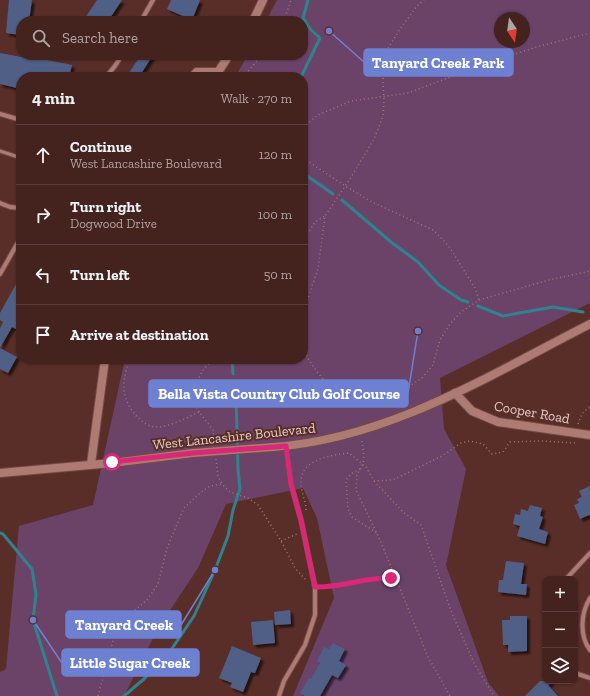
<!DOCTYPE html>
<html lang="en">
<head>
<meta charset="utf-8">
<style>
	body { margin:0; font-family:"Zilla Slab",serif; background:#4e2f2b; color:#f1f3f6 }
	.controls { position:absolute; right:12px; bottom:12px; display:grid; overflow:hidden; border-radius:8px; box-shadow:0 1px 3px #0004 }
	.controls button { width:36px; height:36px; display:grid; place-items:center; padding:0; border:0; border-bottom:1px solid #5c3f3c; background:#44221e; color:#f1f3f6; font:20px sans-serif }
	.compass { position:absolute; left:494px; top:12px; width:36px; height:36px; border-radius:50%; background:#44221e; box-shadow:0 1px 3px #0004; rotate:167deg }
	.stop { position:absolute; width:12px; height:12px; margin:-9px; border:3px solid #db2777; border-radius:50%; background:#fff }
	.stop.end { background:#db2777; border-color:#fff; box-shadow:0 1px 4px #0008 }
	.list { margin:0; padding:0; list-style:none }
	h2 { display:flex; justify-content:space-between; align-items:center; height:52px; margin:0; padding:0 16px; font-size:17px }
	h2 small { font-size:13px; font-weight:400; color:#afa4a4 }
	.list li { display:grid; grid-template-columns:26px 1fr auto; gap:12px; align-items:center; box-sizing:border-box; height:60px; padding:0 16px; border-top:1px solid #5c3f3c }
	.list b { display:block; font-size:15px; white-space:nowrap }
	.list p { margin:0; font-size:13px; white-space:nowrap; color:#afa4a4 }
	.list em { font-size:13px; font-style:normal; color:#afa4a4 }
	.icon { flex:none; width:22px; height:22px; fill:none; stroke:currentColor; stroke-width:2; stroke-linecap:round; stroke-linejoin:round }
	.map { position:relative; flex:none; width:590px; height:696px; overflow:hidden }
	.search { position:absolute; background:#44221e; box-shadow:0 1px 3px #0004; left:16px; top:16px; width:292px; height:44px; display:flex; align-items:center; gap:10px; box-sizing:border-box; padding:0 14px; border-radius:16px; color:#afa4a4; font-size:15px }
	.panel { position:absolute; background:#44221e; box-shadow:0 1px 3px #0004; left:16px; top:72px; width:292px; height:292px; border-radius:16px }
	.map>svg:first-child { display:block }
</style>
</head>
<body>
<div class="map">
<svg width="590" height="696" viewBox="0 0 590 696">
	<defs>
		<filter id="shadow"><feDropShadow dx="3" dy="3" stdDeviation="1" flood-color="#0009"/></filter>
	</defs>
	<rect width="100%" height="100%" fill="#5a2e28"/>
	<path fill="#6b4369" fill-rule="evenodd" d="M277 0H590V303L440 378 444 429 466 469 446 565 488 682 499 696H293L334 598 317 518 303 488 226 504 198 568 157 630 124 696H0V672L6 669 19 526 93 505 125 359H303V77H235L248 55H303V21H266ZM500 18H524V42H500Z"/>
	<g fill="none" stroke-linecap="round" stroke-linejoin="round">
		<g stroke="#2f838f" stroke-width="3">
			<path d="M301 77 320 38 311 30 303 18 308 0"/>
			<path d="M303 173 333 194"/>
			<path d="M342 200 391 242 418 262 439 285 461 300 468 302"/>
			<path d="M478 306 503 316 553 307 583 312"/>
			<path d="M232 359 233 374"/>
			<path d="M0 533 3 534 32 569 36 594 33 620 57 696"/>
			<path d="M124 696 144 679 171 650 194 616 215 570 228 536 233 510 240 489 238 469 236 397"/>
		</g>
	</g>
	<g fill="#505f86" filter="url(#shadow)">
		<path d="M9 0H32L29 21H21L20 35 6 33Z"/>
		<path d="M97 0H122L108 21H83Z"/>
		<path d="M171 0H200L192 20 167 9Z"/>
		<path d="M0 53 32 59V57L72 65 69 77H21V89L0 84Z"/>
		<path d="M141 55H153L139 77H126Z"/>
		<path d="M21 275V320L16 329 12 327 0 348 17 357 8 373 0 369V328L3 322 0 320V313Z"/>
		<path d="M590 486V516L589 515 580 519 574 505 579 503 577 499 582 497 579 491Z"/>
		<path d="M530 505 542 508 540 516 543 517 539 529 548 532 545 544 517 536 520 526 513 524 515 514 520 515 521 509 528 511Z"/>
		<path d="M506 561 524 563 521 584H527L526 595 498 592 499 580H503Z"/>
		<path d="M290 610 291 624 275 625 274 612Z"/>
		<path d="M510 616H527V651L508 652V645H503L502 620H510Z"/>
		<path d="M273 620 275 643 253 645 251 622Z"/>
		<path d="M333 643 345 649 339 661 346 665 338 678 332 675 320 696H305L300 693 309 678 311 679 320 663 317 661 324 647 329 649Z"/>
		<path d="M232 646 261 658 255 673 251 672 243 692 230 687 232 683 219 678Z"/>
		<path d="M540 681H553L548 685 558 696H525Z"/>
	</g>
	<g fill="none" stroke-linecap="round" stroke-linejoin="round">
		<defs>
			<path id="lane" d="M0 151 21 158"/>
			<g id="street">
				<path d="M141 21 153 0"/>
				<path d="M106 77 115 66 122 55"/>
				<path d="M189 77 196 70H219"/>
				<path d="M0 114 21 120"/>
				<path d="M0 203 10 207 21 208"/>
				<path d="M0 274 21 237"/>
				<path d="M566 579 590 553"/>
				<path d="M590 598C581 613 579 635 590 650"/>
				<path d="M575 673 590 678"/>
				<path d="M279 696 284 681 305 645 315 615V587L301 520 291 484 286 446"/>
			</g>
			<g id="secondary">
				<path d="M253 21 263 0"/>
				<path d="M215 77 229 55"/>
				<path d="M455 393 472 411 498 422 590 435"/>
				<path d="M273 447C388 439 490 375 590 324"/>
				<path d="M91 464 105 359"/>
				<path d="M0 473 112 463 193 453"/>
			</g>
		</defs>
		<use href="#lane" stroke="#714b47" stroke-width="5"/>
		<use href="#street" stroke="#714b47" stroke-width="6"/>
		<use href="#secondary" stroke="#714b47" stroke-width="10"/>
		<g stroke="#9c7772" stroke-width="1.5" stroke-dasharray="1 3" stroke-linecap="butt">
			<path d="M284 21 291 0"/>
			<path d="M243 77 262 55"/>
			<path d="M303 127 318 115 351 101 408 93 487 63 540 46 590 33"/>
			<path d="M303 158 345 186 372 202 433 230 448 245 475 288 479 300"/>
			<path d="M303 241 315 222 325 216"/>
			<path d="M303 312 318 269 325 216 350 179 374 139 383 116 384 101 383 83 384 55 400 29 417 6 424 0"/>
			<path d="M303 348C310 366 332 392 348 402L364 391 379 390 397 391 407 388 422 378 433 365 440 340 450 324 461 312 479 300 549 280 590 271"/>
			<path d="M129 359C127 368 123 379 124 389 125 405 141 428 158 427 172 426 186 418 199 412L213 430 215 442"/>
			<path d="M199 412C198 409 196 406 195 403 193 388 201 363 218 359"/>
			<path d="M578 424C581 416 582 412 590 407"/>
			<path d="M362 441 364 456 363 464 357 475 356 490 380 540 428 657 450 696"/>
			<path d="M216 459 218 476 222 484 230 492 248 498 258 505 281 541 295 568 306 580"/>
			<path d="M360 469 351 474 346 480 348 509 352 517 377 533"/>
			<path d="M374 481 403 512 421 525 451 611 474 663 494 696"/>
			<path d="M306 510C306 502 301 492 301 483 300 459 332 455 349 453L366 467 374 481 392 480 405 474 442 456 461 443 470 441 483 444 492 454 503 452 510 442 541 441 576 443V442"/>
			<path d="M281 541 297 534"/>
			<path d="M322 588H327C345 584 372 574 390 578 393 579 396 582 398 583"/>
			<path d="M98 696 116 630 122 621 147 600 158 584 167 548 184 508 201 492 210 486 222 484"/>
		</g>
		<use href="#lane" stroke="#ae7b73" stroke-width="3"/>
		<use href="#street" stroke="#ae7b73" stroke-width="4"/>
		<use href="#secondary" stroke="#ae7b73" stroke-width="8"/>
		<defs>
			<path id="secondary-bridge" d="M193 453 273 447"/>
		</defs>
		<use href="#secondary-bridge" stroke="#714b47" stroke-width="10" stroke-linecap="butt"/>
		<use href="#secondary-bridge" stroke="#ae7b73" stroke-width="8"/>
	</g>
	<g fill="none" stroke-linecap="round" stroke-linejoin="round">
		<path stroke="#db2777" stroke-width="5" d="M112 462 193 453 286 446 291 484 301 520 315 587C341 588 365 577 391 578"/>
	</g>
	<g text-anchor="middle" stroke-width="4" stroke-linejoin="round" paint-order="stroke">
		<g font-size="14" fill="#e7cac6" stroke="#5a2e28">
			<text transform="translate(532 412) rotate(10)" y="5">Cooper Road</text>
			<text transform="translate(234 436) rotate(-6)" y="5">West Lancashire Boulevard</text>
		</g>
	</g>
	<path fill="none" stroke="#6e80d1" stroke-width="1.5" d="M329 31L364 62M418 331L408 393M215 570L181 625M33 620L62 663"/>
	<g fill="#6e80d1" stroke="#5a2e28" stroke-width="1.5">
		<circle cx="329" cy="31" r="4"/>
		<circle cx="418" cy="331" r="4"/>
		<circle cx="215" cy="570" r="4"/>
		<circle cx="33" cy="620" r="4"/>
	</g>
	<g fill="#6e80d1" stroke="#6e80d1" stroke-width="1.5">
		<rect x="364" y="49" width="149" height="27" rx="4"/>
		<rect x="149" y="380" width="259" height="27" rx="4"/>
		<rect x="66" y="611" width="115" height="27" rx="4"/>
		<rect x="62" y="649" width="137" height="27" rx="4"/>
	</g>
	<g font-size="15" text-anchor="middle" font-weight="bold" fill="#fff">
		<text x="438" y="68">Tanyard Creek Park</text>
		<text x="279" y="399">Bella Vista Country Club Golf Course</text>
		<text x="124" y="630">Tanyard Creek</text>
		<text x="130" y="668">Little Sugar Creek</text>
	</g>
</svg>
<div class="controls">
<button>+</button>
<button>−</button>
<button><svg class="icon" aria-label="layers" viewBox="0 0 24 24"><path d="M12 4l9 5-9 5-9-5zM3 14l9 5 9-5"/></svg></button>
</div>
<svg class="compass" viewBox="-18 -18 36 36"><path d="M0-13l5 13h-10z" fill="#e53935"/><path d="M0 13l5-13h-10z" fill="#afa4a4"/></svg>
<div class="stop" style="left:112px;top:462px"></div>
<div class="stop end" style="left:391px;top:578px"></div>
<div class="search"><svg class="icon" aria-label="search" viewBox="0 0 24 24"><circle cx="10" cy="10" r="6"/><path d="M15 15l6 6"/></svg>Search here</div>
<section class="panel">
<h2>4 min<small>Walk · 270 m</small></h2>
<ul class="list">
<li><svg class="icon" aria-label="ahead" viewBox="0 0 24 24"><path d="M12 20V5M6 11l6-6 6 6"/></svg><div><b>Continue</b><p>West Lancashire Boulevard</p></div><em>120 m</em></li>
<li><svg class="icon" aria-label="right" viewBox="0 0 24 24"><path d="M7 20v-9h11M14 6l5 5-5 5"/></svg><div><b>Turn right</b><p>Dogwood Drive</p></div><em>100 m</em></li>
<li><svg class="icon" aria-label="left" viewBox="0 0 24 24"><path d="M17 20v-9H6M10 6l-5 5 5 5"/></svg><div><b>Turn left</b></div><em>50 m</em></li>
<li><svg class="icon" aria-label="arrive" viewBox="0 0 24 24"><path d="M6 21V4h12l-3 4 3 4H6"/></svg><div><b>Arrive at destination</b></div></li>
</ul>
</section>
</div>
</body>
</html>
